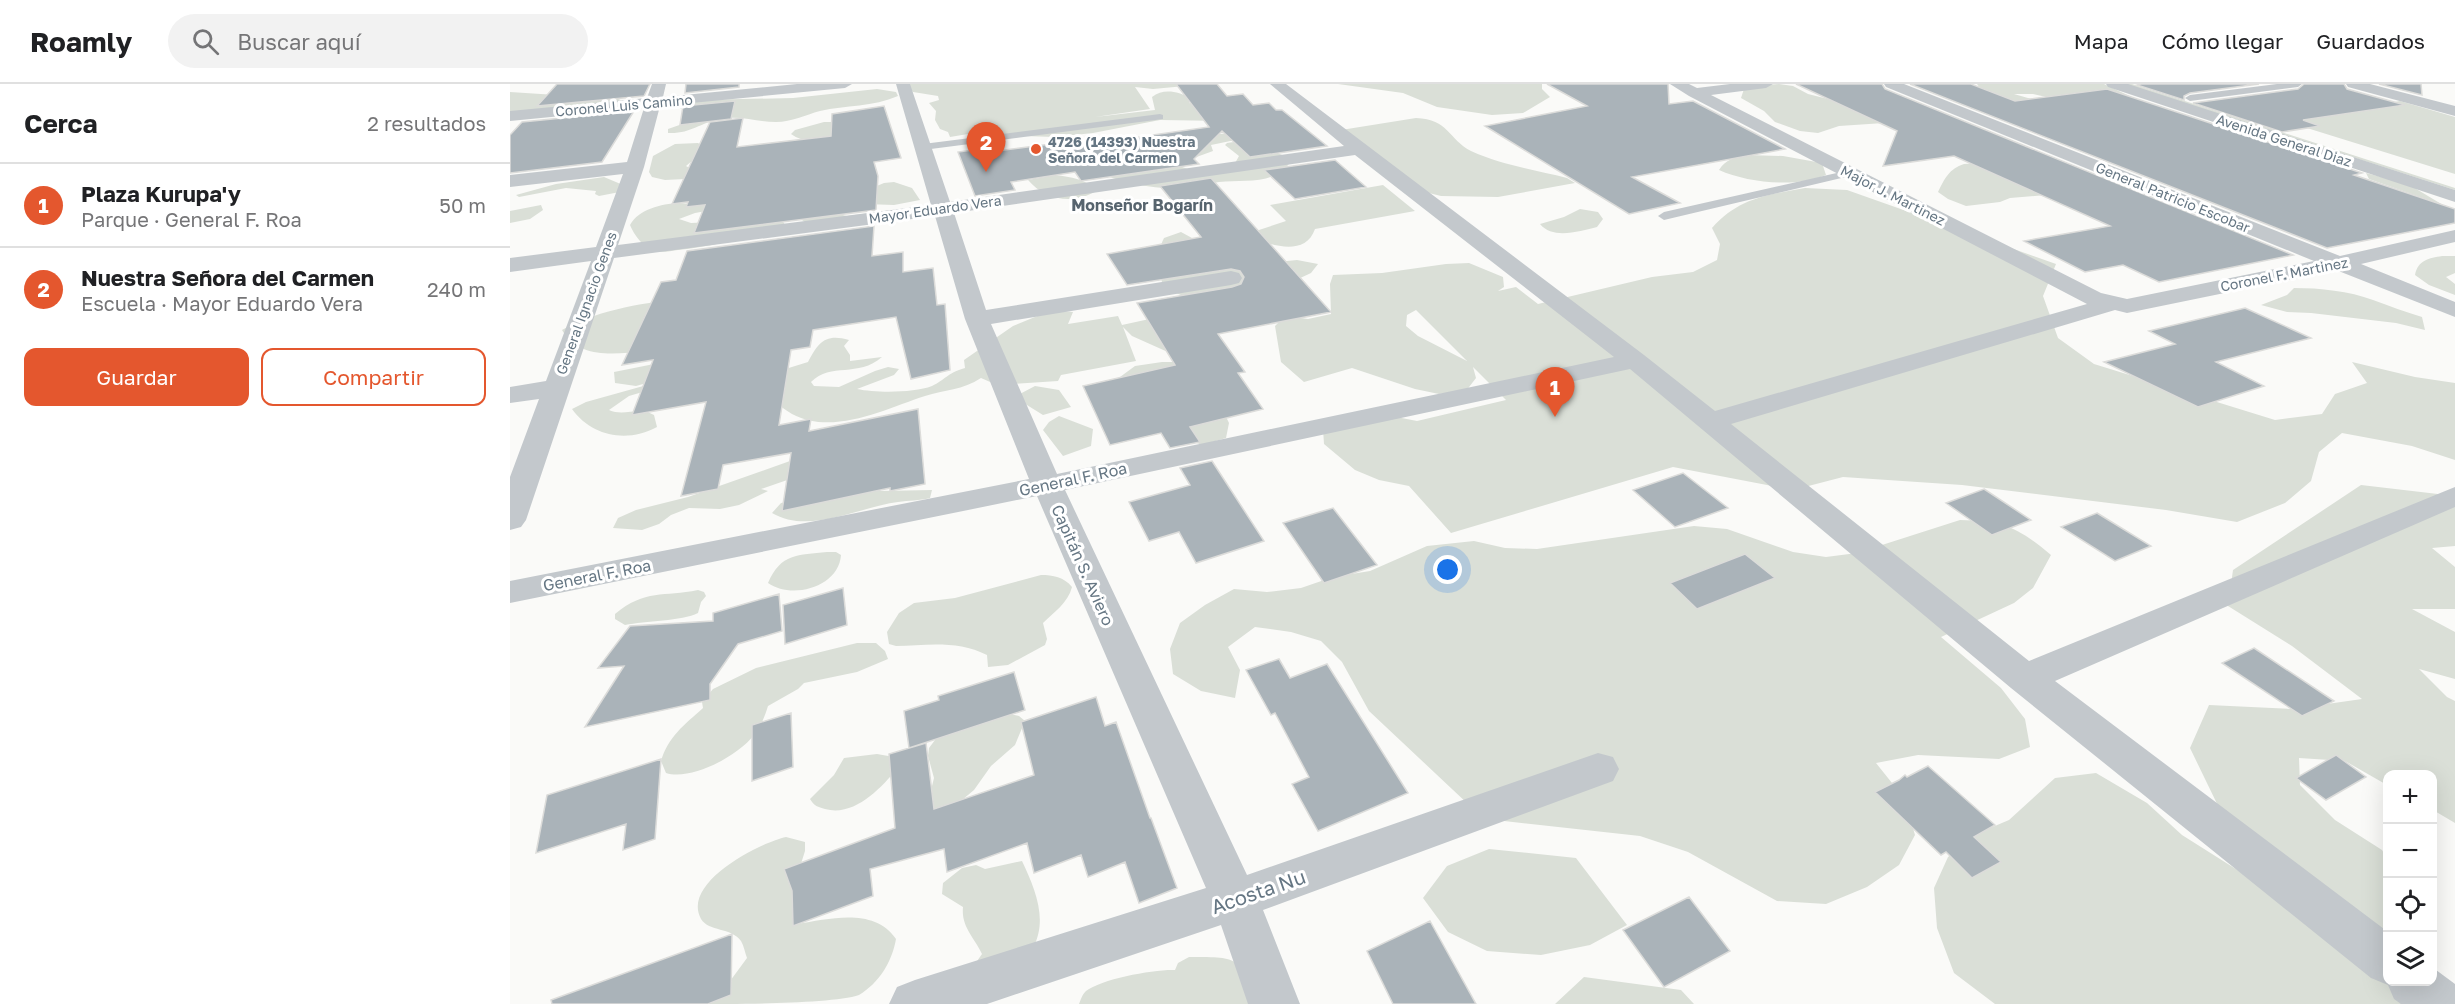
<!DOCTYPE html>
<html lang="es">
<head>
<meta charset="utf-8">
<style>
  :root { --surface:#fff; --page:#f2f2f2; --text:#202124; --muted:#757577; --line:#e0e0e0; --accent:#e4572e }
  body { margin:0; font-family:"Golos Text",sans-serif; background:var(--page); color:var(--text) }
  .controls { position:absolute; right:18px; bottom:18px; display:grid; overflow:hidden; border-radius:12px; box-shadow:0 6px 24px #0002 }
  .controls button { width:54px; height:54px; display:grid; place-items:center; padding:0; border:0; border-bottom:2px solid var(--line); background:var(--surface); color:var(--text); font:30px sans-serif }
  .you { position:absolute; left:938px; top:486px; width:21px; height:21px; margin:-15px; border:4px solid #fff; border-radius:50%; background:#1a73e8; box-shadow:0 0 0 9px #1a73e833 }
  .badge { display:grid; place-items:center; width:39px; height:39px; border-radius:50%; background:var(--accent); color:#fff; font-size:20px; font-weight:700 }
  .pin { position:absolute; translate:-50% -50px; filter:drop-shadow(0 2px 3px #0008) }
  .pin::after { content:''; position:absolute; top:32px; width:21px; height:18px; background:inherit; clip-path:polygon(0 0,100% 0,50% 100%) }
  .list { margin:0; padding:0; list-style:none }
  h2 { display:flex; justify-content:space-between; align-items:center; height:78px; margin:0; padding:0 24px; font-size:26px }
  h2 small { font-size:20px; font-weight:400; color:var(--muted) }
  .list li { display:grid; grid-template-columns:39px 1fr auto; gap:18px; align-items:center; box-sizing:border-box; height:84px; padding:0 24px; border-top:2px solid var(--line) }
  .list b { display:block; font-size:22px; white-space:nowrap }
  .list p { margin:0; font-size:20px; white-space:nowrap; color:var(--muted) }
  .list em { font-size:20px; font-style:normal; color:var(--muted) }
  .actions { display:flex; gap:12px; padding:18px 24px }
  .actions a { flex:1; padding:14px 0; border:2px solid var(--accent); border-radius:12px; text-align:center; font-size:21px; color:var(--accent) }
  .actions .main { background:var(--accent); color:#fff }
  .icon { flex:none; width:33px; height:33px; fill:none; stroke:currentColor; stroke-width:2; stroke-linecap:round; stroke-linejoin:round }
  .map { position:relative; flex:none; width:1945px; height:920px; overflow:hidden }
  header { display:flex; align-items:center; gap:36px; box-sizing:border-box; height:84px; padding:0 30px; background:var(--surface); border-bottom:2px solid var(--line) }
  header strong { font-size:28px }
  nav { display:flex; gap:33px; margin-inline-start:auto; font-size:21px }
  .search { width:420px; height:54px; background:var(--page); display:flex; align-items:center; gap:15px; box-sizing:border-box; padding:0 21px; border-radius:33px; color:var(--muted); font-size:22px }
  main { display:flex }
  aside { flex:1; background:var(--surface) }
  .map>svg:first-child { display:block }
</style>
</head>
<body>
<header>
<strong>Roamly</strong>
<div class="search"><svg class="icon" aria-label="search" viewBox="0 0 24 24"><circle cx="10" cy="10" r="6"/><path d="M15 15l6 6"/></svg>Buscar aquí</div>
<nav><a>Mapa</a><a>Cómo llegar</a><a>Guardados</a></nav>
</header>
<main>
<aside>
<h2>Cerca<small>2 resultados</small></h2>
<ul class="list">
<li><span class="badge">1</span><div><b>Plaza Kurupa'y</b><p>Parque · General F. Roa</p></div><em>50 m</em></li>
<li><span class="badge">2</span><div><b>Nuestra Señora del Carmen</b><p>Escuela · Mayor Eduardo Vera</p></div><em>240 m</em></li>
</ul>
<div class="actions"><a class="main">Guardar</a><a>Compartir</a></div>
</aside>
<div class="map">
<svg width="1945" height="920" viewBox="0 0 1945 920">
  <rect width="100%" height="100%" fill="#fafaf8"/>
  <!-- green -->
  <path fill="#dadfd7" fill-rule="evenodd" d="M395,0H697L643,5L625,3L640,25L585,33L645,26L642,13C653,4 668,7 680,14L679,19L691,21L715,37L650,36L583,49L545,53L458,50L440,53L438,48L430,45L425,36L426,27L419,19L429,16L428,12L403,8Z
    M828,0H1032V5L1040,13L1013,29L982,31L927,23L893,9Z
    M1269,0L1283,2L1298,10L1322,16L1374,39L1329,42L1308,49L1290,47L1265,38L1254,27L1231,14L1234,5L1241,2Z
    M1467,0H1594L1626,15H1545L1523,10H1504L1525,16L1513,21L1470,4Z
    M1615,0H1622L1945,104V106Z
    M367,5L386,8L388,12C363,23 336,21 310,27C295,31 282,38 266,38C247,38 230,31 210,35C189,39 181,50 158,49V45L198,31L165,23L171,19L186,16L283,14Z
    M0,8L108,15L116,18L0,34Z
    M1890,17L1945,33V90L1774,37Z
    M906,34C939,35 938,55 961,67C992,81 1025,86 1057,94L1065,99L988,113L931,112L899,104L831,46Z
    M314,38H331L350,43C329,50 301,65 281,50L285,46Z
    M719,49L730,55L701,61L703,67L670,79L669,82L681,86L724,81L729,72L715,61L717,59C739,55 758,65 779,74L781,77C765,102 734,95 709,98C700,99 691,103 682,104C647,107 614,99 582,87L701,51Z
    M188,59L191,61L183,76L176,82L183,86L175,95L155,96L142,93L139,88L143,72L165,60Z
    M1236,71L1273,72L1312,79L1316,91C1286,104 1238,99 1209,86C1216,75 1224,74 1236,71Z
    M1531,75C1554,76 1570,83 1589,95L1536,111L1500,114L1490,118L1456,122L1438,115L1428,108C1435,94 1439,85 1454,80Z
    M1856,89L1898,100L1933,121L1859,95Z
    M546,91C560,93 577,95 586,107C563,121 535,116 518,96Z
    M94,93L113,101L120,106L89,112L85,110L86,107L56,104L9,113L6,111L46,100Z
    M384,98L402,104L410,116L384,121L355,120L324,129L337,132L390,125L296,139L292,136V133L374,99Z
    M873,101L905,127L805,145C796,171 766,163 746,155L749,146L776,137L760,121Z
    M1295,104L1337,106L1546,180L1533,212L1548,254L1584,280L1765,336L1812,330L1825,310L1857,299L1842,278L1905,293L1945,299V376L1902,362L1832,349L1809,368L1801,397L1775,419L1727,438L1656,426L1452,401L1333,393L1283,406L1163,383L941,449L899,402L869,396L845,386L814,360L813,345L856,327L907,337L996,316L963,283L966,294L956,307L929,310L905,305L842,284L794,298L771,278L765,242L775,232L798,235L821,230L820,200L823,191L872,189L936,180L959,179L993,193L994,203L988,207L1006,203L1028,220L1142,193L1183,188L1207,176L1210,160L1202,144C1229,114 1257,111 1295,104ZM906,226L957,277L908,252L896,242L897,231Z
    M169,119L219,123L185,129L169,135L181,139L271,135L276,142C240,153 205,162 168,166C161,167 151,169 144,167C133,163 124,151 120,141C129,125 151,120 169,119Z
    M31,121L33,126L20,135L0,139V127Z
    M1070,125L1088,128L1093,135L1087,143C1070,147 1043,156 1030,140L1054,133Z
    M671,148L682,154L717,183L787,176L808,180L801,189L786,196L696,211H671L655,205C648,193 647,166 654,154Z
    M1932,172H1945V189L1936,193L1945,200V211L1919,201L1905,191C1908,176 1919,174 1932,172Z
    M1784,204C1810,204 1839,207 1863,216C1880,222 1895,228 1912,233L1915,246L1886,239L1801,229L1777,228L1751,221L1777,211Z
    M181,213L135,267C106,270 70,276 52,246C92,224 136,219 181,213Z
    M542,226L563,228L558,240L608,232L612,241L644,234L660,269L622,252L613,243L626,277L551,291L548,297L487,301L471,294C453,306 434,306 415,312C375,325 323,352 282,330C275,326 269,321 263,316L269,287L298,278C308,259 315,249 339,256L334,262L340,271V277L372,273C348,294 321,278 301,298L304,302L329,303L365,287L378,283L389,285L384,291L347,305C366,309 404,309 422,302C435,296 437,289 455,284L454,276L503,242Z
    M194,270L186,285L126,302L105,299L104,288Z
    M652,278H665L702,304L719,339L716,354L692,361L671,353L633,323L610,293L625,282Z
    M162,294L163,299L119,312L99,326C114,333 129,322 144,331L147,343C118,359 82,353 62,325L76,318Z
    M525,302L549,306L561,323L533,331L504,313Z
    M549,332L583,345L581,362L553,372L533,346L539,338Z
    M280,377L283,394L251,405L258,407L229,421L210,425L179,424L161,431L149,440L132,446L103,444L108,434L126,426L178,413Z
    M1851,401L1945,412V462L1922,464L1945,483V525H1902L1945,548V595L1909,585L1937,613L1945,617V739L1923,726L1922,690H1878L1877,701L1835,677L1789,674L1790,701L1825,736L1872,766L1877,774V851L1711,728L1680,664L1699,621L1782,625L1852,615L1782,562L1718,522L1723,486Z
    M359,404L370,407L422,406L420,414C409,417 399,416 388,418C349,423 299,451 262,429L271,419Z
    M1450,436C1493,437 1508,443 1541,471L1523,504L1504,519L1431,553L1491,604L1515,635L1520,663L1489,675L1408,671L1366,679L1394,714L1405,751L1389,781L1357,803L1316,820L1267,817L1178,768L1130,752L994,737L959,721L859,627L832,578L811,557L781,548L745,543L718,563L730,586L725,614L691,607L663,590L660,565L670,539L695,521L724,505L757,508L791,504L823,493L860,487L917,462L964,457L995,464L1027,465L1184,442L1217,445L1283,468L1316,473L1347,469Z
    M317,468H326L331,471C329,503 282,516 258,499C271,469 288,471 317,468Z
    M531,491C543,491 554,493 562,503C558,519 544,528 533,539L537,555L535,561L498,581L478,583L477,571C448,556 417,561 386,562L379,560L377,548L389,529L404,519L445,514Z
    M188,506L194,508L196,512L191,518L188,529C172,537 135,537 115,541L105,535V530C135,505 154,513 188,506Z
    M347,559H366L375,567L378,575L347,588L294,599L288,605L258,622C255,632 251,642 244,651C228,672 181,697 156,689L151,677C158,653 174,641 193,624L192,618L203,605L246,584Z
    M500,630L509,632L515,637L505,661L481,682L464,706L446,721L434,727L391,720L422,702L424,694L418,672L419,664L431,648Z
    M367,670L384,673L387,685C370,705 344,733 315,725C308,723 304,722 300,715L324,691L334,674Z
    M1586,689L1637,719L1672,751L1729,787L1878,898H1888L1923,920H1485L1444,889L1427,844L1424,804L1438,773L1466,750L1499,736L1545,694Z
    M276,753L295,758V767L289,786L287,840C320,835 364,823 386,855C382,878 369,899 349,911C323,920 225,920 191,920L212,908L237,874C235,869 234,862 231,857C221,843 199,848 191,835C171,799 249,759 276,753Z
    M979,765L1066,774L1117,841L1080,861L1031,871L977,867L938,848L913,814L937,782Z
    M512,777C525,805 539,836 522,866L465,880L472,870C464,853 451,843 453,823L432,810L433,799L452,784L466,781L475,785Z
    M679,873C734,873 725,873 750,920H569C571,915 572,911 576,907C591,895 645,885 665,886L668,879Z
    M1074,893L1171,906L1184,920H1045Z"/>
  <!-- building -->
  <path fill="#aab3b9" stroke="#dcdcda" stroke-width="1.5" d="M47,0H140L134,12L27,22Z
    M176,0H229V3L175,9Z
    M666,0H707L717,12L733,10L743,21L759,19L766,26H772L817,62L740,73L712,47L684,75L689,80L571,97L565,88L501,98L505,106L465,112L448,68L485,63L487,67L564,57L566,60L593,56L594,58L699,43Z
    M1037,0H1158L1159,20L1183,17L1275,65L1122,93L1170,119L1119,130L975,42L1077,22Z
    M1286,0H1372L1375,5L1783,171L1649,198L1613,181L1575,188L1514,157L1600,142L1444,72L1373,82L1387,47Z
    M1400,0H1461L1505,17L1597,5L1852,89L1844,91L1945,125V139L1817,164Z
    M1631,0H1749L1680,9L1674,12V16L1627,1Z
    M1794,0H1834L1837,5L1895,21L1793,36L1810,42L1772,48L1683,19L1788,5Z
    M1869,0H1911L1912,11Z
    M225,17L221,35L170,41L173,22Z
    M374,22L391,74L364,78L368,92L366,126L184,149L195,121L176,123L178,118L162,120L200,38L233,34L227,63L321,52L322,30Z
    M124,27L92,78L0,89V51L12,38Z
    M825,76L856,103L785,115L754,86Z
    M701,94L821,228L708,250L735,288L728,289L753,325L680,343L690,358L660,364L651,349L600,361L573,302L665,281L627,219L722,203L731,200L734,193L730,187L721,185L617,201L597,170L691,153L650,102Z
    M364,142L362,172L393,168V188L423,184L427,221L435,220L440,286L401,295L386,233L303,246L300,263L281,266L269,341L301,335L299,347L408,325L415,400L380,407V404L272,427L281,369L213,381L208,405L171,412L196,318L122,331L143,276L112,281L151,198L166,196L177,167Z
    M1735,224L1801,254L1706,278L1754,302L1688,323L1594,278L1665,260L1639,247Z
    M702,377L754,457L686,479L669,448L639,457L619,418L680,401L670,384Z
    M1173,389L1218,424L1165,443L1123,406Z
    M1474,405L1521,436L1482,451L1436,419Z
    M823,424L867,481L814,499L773,439Z
    M1587,429L1641,462L1605,477L1551,443Z
    M1235,470L1265,494L1187,525L1160,499Z
    M333,504L337,541L275,560L273,521Z
    M269,510L272,547L228,560L200,600V616L75,643L114,582L88,584L120,542L203,537V529Z
    M1744,564L1824,617L1792,632L1712,579Z
    M769,575L780,594L817,580L898,709L808,747L782,700L799,693L765,629L761,631L736,586Z
    M504,588L515,626L399,664L394,627L429,616L428,612Z
    M586,613L595,642L606,638L640,734H641L667,804L629,819L615,778L578,793L571,771L524,789L517,759L437,788L434,765L360,785L363,812L283,842L282,807L274,785L385,744L379,670L416,659L424,725L524,691L511,638Z
    M281,629L283,683L242,697V641Z
    M1826,671L1856,693L1816,716L1786,694Z
    M151,675L145,755L113,766L116,740L26,769L37,711Z
    M1418,682L1485,741L1464,753L1491,778L1462,794L1436,768L1431,771L1365,708L1389,696L1395,691L1397,693Z
    M1179,813L1220,867L1154,903L1113,846Z
    M920,837L966,920H883L857,867Z
    M222,850L221,911L198,920H42L41,916Z"/>
  <g fill="none" stroke-linecap="round" stroke-linejoin="round">
    <!-- service -->
    <path fill="#c3c8cc" fill-rule="evenodd" d="M1767,0H1792L1788,3L1680,17L1675,14L1680,11Z
      M650,30L653,31V35L413,66L408,63L413,60Z
      M1340,86L1344,87V91L1154,136L1148,132L1154,128Z"/>
    <!-- minor -->
    <path fill="#c3c8cc" fill-rule="evenodd" d="M142,0H156L153,13L287,0H342L335,4L150,22L134,83L108,161L421,121L386,0H400L440,118L834,62L760,0H776L1134,271L1205,327L1577,220L1179,12L1160,0H1179L1187,4L1220,0H1263L1256,4L1201,11L1591,209L1617,215L1804,177L1376,3L1374,0H1394L1830,172L1945,146V158L1851,180L1945,218V233L1826,186L1617,229L1605,226L1221,340L1519,577L1945,403V423L1545,597L1878,848V898H1922V883L1945,900V920H1891L1884,915L1878,901L1861,894L1501,604L1120,285L555,406L737,791L1088,669L1103,673L1109,685L1103,697L753,826L790,920H738L711,841L477,920H379L387,903L405,896L696,804L527,412L0,519V497L519,395L455,235L425,132L104,174L16,436L11,443L0,446V393L29,315L0,319V303L36,297L81,177L0,188V174L86,163L113,90L0,103V91L117,78L134,24L0,37V27L137,14ZM845,71L1104,273L547,390L481,240L721,201L729,199L732,194L729,189L721,187L476,226L444,129Z
      M1596,0H1618L1945,106V118L1598,3Z
      M1836,0H1860L1945,22V32L1838,3Z"/>
  </g>
  <!-- markers -->
  <circle fill="#e4572e" stroke="#fff" stroke-width="2" cx="526" cy="65" r="6"/>
  <g text-anchor="middle" dominant-baseline="central" stroke-width="6" stroke-linejoin="round" paint-order="stroke">
    <!-- far-street labels -->
    <g font-size="14" fill="#657683" stroke="#fff">
      <text transform="translate(114 21) rotate(-5)">Coronel Luis Camino</text>
      <text transform="translate(1774 56) rotate(18)">Avenida General Diaz</text>
      <text transform="translate(1383 111) rotate(27)">Major J. Martinez</text>
      <text transform="translate(1663 113) rotate(22)">General Patricio Escobar</text>
      <text transform="translate(425 125) rotate(-8)">Mayor Eduardo Vera</text>
      <text transform="translate(1774 190) rotate(-11)">Coronel F. Martinez</text>
      <text transform="translate(76 219) rotate(-70)">General Ignacio Genes</text>
    </g>
    <!-- far-poi labels -->
    <g font-size="14" font-weight="bold" fill="#657683" stroke="#fff" text-anchor="start">
      <text x="538" y="57">4726 (14393) Nuestra<tspan x="538" dy="16">Señora del Carmen</tspan></text>
    </g>
    <!-- far-quarter labels -->
    <g font-size="16" font-weight="bold" fill="#57646e" stroke="#fff">
      <text x="632" y="121">Monseñor Bogarín</text>
    </g>
    <!-- street labels -->
    <g font-size="16" fill="#657683" stroke="#fff">
      <text transform="translate(563 395) rotate(-12)">General F. Roa</text>
      <text transform="translate(573 481) rotate(66)">Capitán S. Aviero</text>
      <text transform="translate(87 491) rotate(-11)">General F. Roa</text>
    </g>
    <!-- near-street labels -->
    <g font-size="20" fill="#657683" stroke="#fff">
      <text transform="translate(748 807) rotate(-19)">Acosta Nu</text>
    </g>
  </g>
</svg>
<div class="controls">
<button>+</button>
<button>−</button>
<button><svg class="icon" aria-label="locate" viewBox="0 0 24 24"><circle cx="12" cy="12" r="6"/><path d="M12 2v4M12 18v4M2 12h4M18 12h4"/></svg></button>
<button><svg class="icon" aria-label="layers" viewBox="0 0 24 24"><path d="M12 4l9 5-9 5-9-5zM3 14l9 5 9-5"/></svg></button>
</div>
<div class="you"></div>
<div class="pin badge" style="left:1045px;top:333px">1</div>
<div class="pin badge" style="left:476px;top:88px">2</div>
</div>
</main>
</body>
</html>
